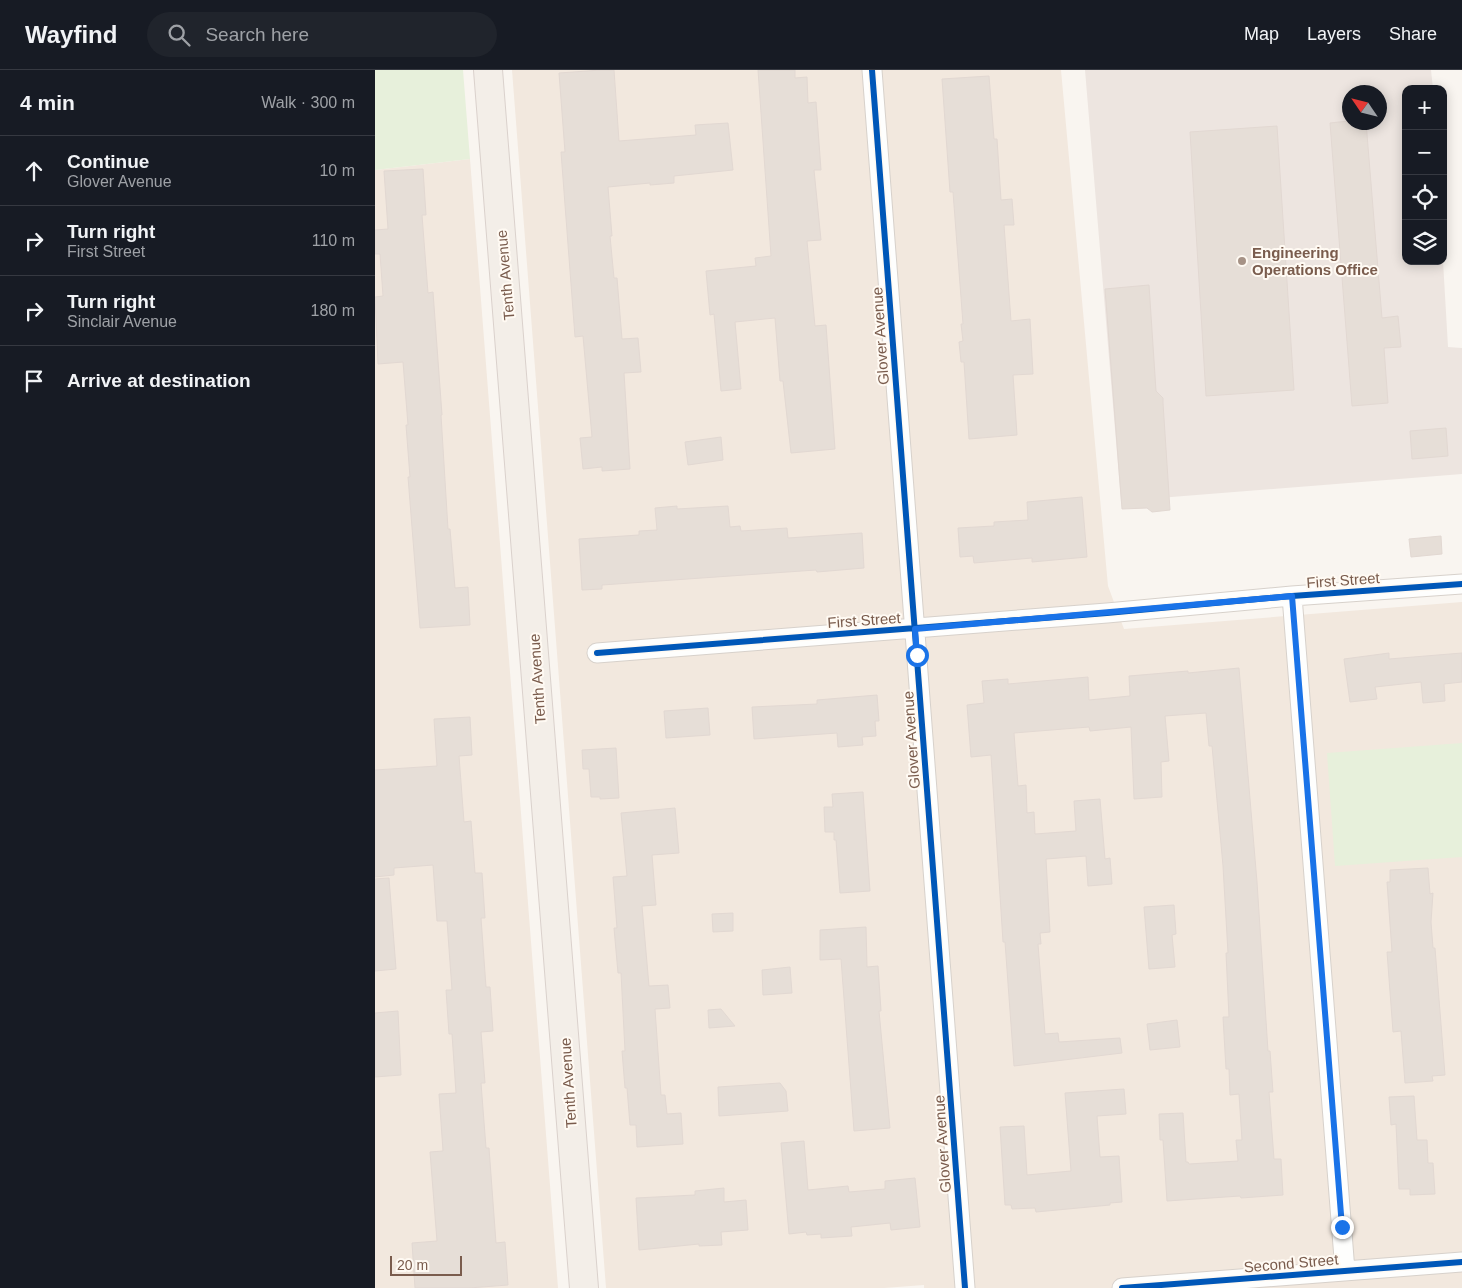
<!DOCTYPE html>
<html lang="en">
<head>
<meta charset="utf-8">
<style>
  :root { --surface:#171b24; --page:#20242c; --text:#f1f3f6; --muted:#9ea1a6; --line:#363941 }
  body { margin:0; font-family:Helvetica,sans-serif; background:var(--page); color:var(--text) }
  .controls { position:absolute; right:15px; top:15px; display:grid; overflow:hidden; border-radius:10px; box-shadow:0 2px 12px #0003 }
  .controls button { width:45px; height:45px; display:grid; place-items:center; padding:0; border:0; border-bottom:1px solid var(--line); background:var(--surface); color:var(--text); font:25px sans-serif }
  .compass { position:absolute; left:967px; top:15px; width:45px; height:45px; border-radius:50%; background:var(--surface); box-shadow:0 2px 12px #0003; rotate:305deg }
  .scale { position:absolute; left:15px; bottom:12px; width:72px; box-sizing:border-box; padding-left:5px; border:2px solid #7a5c4d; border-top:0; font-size:14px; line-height:18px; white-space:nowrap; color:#7a5c4d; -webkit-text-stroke:4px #fffaf3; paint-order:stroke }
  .stop { position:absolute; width:15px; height:15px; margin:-11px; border:4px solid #1a73e8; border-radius:50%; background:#fff }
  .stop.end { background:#1a73e8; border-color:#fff; box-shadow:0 1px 5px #0008 }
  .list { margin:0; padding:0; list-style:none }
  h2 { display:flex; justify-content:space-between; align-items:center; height:65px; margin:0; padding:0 20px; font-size:21px }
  h2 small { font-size:16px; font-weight:400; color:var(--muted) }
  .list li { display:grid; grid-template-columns:32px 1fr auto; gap:15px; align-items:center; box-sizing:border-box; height:70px; padding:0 20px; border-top:1px solid var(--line) }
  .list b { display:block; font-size:19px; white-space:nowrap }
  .list p { margin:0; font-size:16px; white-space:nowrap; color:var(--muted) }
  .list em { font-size:16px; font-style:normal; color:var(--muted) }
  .icon { flex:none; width:28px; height:28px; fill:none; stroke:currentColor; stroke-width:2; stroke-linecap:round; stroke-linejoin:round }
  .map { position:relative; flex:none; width:1087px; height:1218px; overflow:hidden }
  header { display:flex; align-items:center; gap:30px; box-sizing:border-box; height:70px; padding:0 25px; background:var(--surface); border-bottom:1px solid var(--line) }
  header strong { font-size:24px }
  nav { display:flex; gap:28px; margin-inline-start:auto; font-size:18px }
  .search { width:350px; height:45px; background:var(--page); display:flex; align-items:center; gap:12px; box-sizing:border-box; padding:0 18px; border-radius:28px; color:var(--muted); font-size:19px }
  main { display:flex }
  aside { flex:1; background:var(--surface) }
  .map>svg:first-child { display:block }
</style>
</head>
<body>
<header>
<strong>Wayfind</strong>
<div class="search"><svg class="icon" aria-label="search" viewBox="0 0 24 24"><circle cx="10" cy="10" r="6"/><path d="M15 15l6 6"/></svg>Search here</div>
<nav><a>Map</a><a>Layers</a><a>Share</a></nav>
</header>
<main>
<aside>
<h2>4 min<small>Walk · 300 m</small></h2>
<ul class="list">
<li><svg class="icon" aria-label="ahead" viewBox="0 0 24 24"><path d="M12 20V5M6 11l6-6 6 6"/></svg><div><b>Continue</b><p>Glover Avenue</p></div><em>10 m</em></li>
<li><svg class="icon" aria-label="right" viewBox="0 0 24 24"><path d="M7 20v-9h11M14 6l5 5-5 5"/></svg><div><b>Turn right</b><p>First Street</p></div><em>110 m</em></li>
<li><svg class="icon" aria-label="right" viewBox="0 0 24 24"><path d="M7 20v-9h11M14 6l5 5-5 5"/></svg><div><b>Turn right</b><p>Sinclair Avenue</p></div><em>180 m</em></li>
<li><svg class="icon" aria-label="arrive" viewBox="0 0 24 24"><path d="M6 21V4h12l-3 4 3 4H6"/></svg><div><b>Arrive at destination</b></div></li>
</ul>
</aside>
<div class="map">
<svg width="1087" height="1218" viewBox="0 0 1087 1218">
  <rect width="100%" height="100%" fill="#f9f5f0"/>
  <!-- residential -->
  <path fill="#f2e8de" d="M137,0H686L733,516L749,559L1087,532V1218H549V1215L509,1218H231Z
    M95,89L183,1218H0V100Z"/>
  <!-- industrial -->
  <path fill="#ede5e0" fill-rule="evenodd" d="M710,0H1056L1058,19H1031V191H1068L1073,277L1087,278V404L746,431ZM974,22H1004V52H974Z"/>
  <!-- green -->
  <path fill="#e7f0db" d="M0,0H88L95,89L0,100Z
    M1087,673V787L960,796L952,683Z"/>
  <!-- building -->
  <path fill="#e6ded7" stroke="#e2d8d2" d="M226,0H239L244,71L321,65L320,55L353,53L358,100L299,106V113L275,115V113L233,117L237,166H235L239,208H242L247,269L263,268L266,302L249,303L255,399L227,401V397L208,399L205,368L217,367L208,266L200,267L186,82H190L184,3Z
    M383,0H420V8L432,7L433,33L441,32L446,100H439L446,170L432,171L440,256L451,255L460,379L416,383L408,311H405L400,248L360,252L366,319L346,321L339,244L335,245L331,201L381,196L380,188L396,186Z
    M614,6L619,69H622L626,130L637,129L639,155H629L636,251L655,249L658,304L638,305L642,365L594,369L589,292H586L584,272L588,271L586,254H588L578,122H575L567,9Z
    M974,51L991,52L1007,248L1023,246L1026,277L1009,278L1013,333L977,336L955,53Z
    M902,56L919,320L831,326L815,62Z
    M48,99L51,145H47L53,223L58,222L67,345H66L73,459H75L80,518L93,517L95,555L45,558L33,407H35L31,355H33L28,292L3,294L0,227L8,226L5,184H0V160L13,159L9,101Z
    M774,215L781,321L788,328V333L795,440L777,442L772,438L747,439L730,219Z
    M1071,358L1073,386L1037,389L1035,361Z
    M346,367L348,390L313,395L310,372Z
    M707,427L712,487L657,492V488L599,493L598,486L585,487L583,458L619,456V452L653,450L652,432Z
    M302,436V439L353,436L355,457L365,456L366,461L412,458L413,468L487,463L489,498L442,502L441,500L227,515V519L207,520L204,469L264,465V461L282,460L280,438Z
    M1066,466L1067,484L1036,487L1034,469Z
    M1014,583V589L1087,583V612L1069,614L1070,631L1048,633L1046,612L1000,617L1002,629L975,632L969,589Z
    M864,598L882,812L893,981H895L898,1022H894L899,1089H906L908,1125L866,1128L865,1126L792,1131L788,1070H785L784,1044L808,1043L811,1092H813L814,1094L863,1091L861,1070H867L864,1024L855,1025L854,999H851L848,947H854L851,883H853L848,796L837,676H834L831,643L790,646L794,691L786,692L787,727L759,729L756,657L715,661L714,657L639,663L643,716L651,715L652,743L659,742L660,764L701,761L699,731L725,729L730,789L735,788L737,814L713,816L711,786L671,789L675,862L665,863L666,874H663L670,964L683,963L684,972L745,968L747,983L639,996L630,872H628L616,685L596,687L592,635L609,633L607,611L633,609V614L713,607L714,630L755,626L754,606L813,601V603Z
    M502,625L504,651H500L501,666L487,667L488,675L463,677L462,663L379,669L377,637L442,634V630Z
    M333,638L335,665L291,668L289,641Z
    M95,647L97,685L84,686L89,752L96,751L100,803H107L110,848H106L111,917H115L118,961L106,962L110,1013H106L111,1078H114L121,1173L130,1172L133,1215L94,1218H40L37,1173L62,1171L55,1082L68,1081L64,1024L81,1023L77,964H74L71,920H77L72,851H62L58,795L19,798V805L0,807V700L62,696L59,649Z
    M241,678L244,728L225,729V727H216L214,699H208L207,680Z
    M488,722L495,821L465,823L461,770H459V762H450L449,737H458L457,724Z
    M300,738L304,783L277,785L281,835L267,836L274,916L293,915L295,938L280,939L286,1025H290L292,1044L306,1043L308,1074L262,1077L261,1055H255L252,1018H250L247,981H250L246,903H243L239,858H242L238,807L252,806L246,743Z
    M1053,798L1055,824L1058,823L1056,852L1058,878H1060L1070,1005L1057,1006L1058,1011L1030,1013L1026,961L1018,962L1012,882H1017L1012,812H1015V800Z
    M14,808L21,899L0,901V809Z
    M799,835L801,864L797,865L800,897L774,899L769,837Z
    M358,843V861L338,862L337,844Z
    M491,857L492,897L503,896L506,941H504L515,1058L479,1061L466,889L445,890V860Z
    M415,897L417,923L388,925L387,900Z
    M346,939L360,956L334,958L333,940Z
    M23,941L26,1005L0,1007V943Z
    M802,950L805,977L775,980L772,954Z
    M405,1013L411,1021L413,1041L344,1046L343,1017Z
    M749,1019L751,1044L722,1046L725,1087L744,1086L747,1132L735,1133V1135L661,1142L660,1138L637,1139L636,1135H630L625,1057L649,1056L652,1105L696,1101L690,1023Z
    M1039,1026L1042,1070H1052L1053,1093H1058L1060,1124L1035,1125V1119H1024L1021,1054L1016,1055L1014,1027Z
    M429,1071L433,1120L473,1116L474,1122L510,1119V1111L540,1108L545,1157L516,1160L515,1153L476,1157L477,1166L446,1168V1164L432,1165L431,1162L414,1164L406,1073Z
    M349,1118V1132L371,1130L373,1160L346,1162L347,1175L324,1176V1174L264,1180L261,1128L320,1125V1121Z"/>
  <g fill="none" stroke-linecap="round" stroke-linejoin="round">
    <!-- street casing -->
    <g stroke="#d7d1cb" stroke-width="21">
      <path id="street" d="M497,0L590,1218
        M917,526L970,1201
        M222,583L732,543L917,526L1087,514
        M747,1218L1087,1192"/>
    </g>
    <!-- primary casing -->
    <g stroke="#dad1cc" stroke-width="30">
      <path id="primary" d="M113,0L209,1218"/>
    </g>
    <!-- street -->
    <use href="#street" stroke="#fefefd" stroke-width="19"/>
    <!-- primary -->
    <use href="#primary" stroke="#f3eee8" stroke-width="28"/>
    <!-- cycleway casing -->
    <g stroke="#fffaf3" stroke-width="9">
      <path id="cycleway" d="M497,0L590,1218
        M222,583L732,543L917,526L1087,514
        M747,1218L1087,1192"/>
    </g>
    <!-- cycleway -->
    <use href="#cycleway" stroke="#0057b8" stroke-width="6"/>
  </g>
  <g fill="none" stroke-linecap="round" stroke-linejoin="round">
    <!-- route -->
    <path stroke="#1a73e8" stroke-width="6" d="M542,585L540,559L917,526L967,1157"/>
  </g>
  <!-- markers -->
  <circle fill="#a69286" stroke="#fffaf3" stroke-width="2" cx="867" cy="191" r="5"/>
  <g text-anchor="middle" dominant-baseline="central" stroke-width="4" stroke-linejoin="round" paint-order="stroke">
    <!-- poi labels -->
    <g font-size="15" font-weight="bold" fill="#7a5c4d" stroke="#fffaf3" text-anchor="start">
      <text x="877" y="182">Engineering<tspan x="877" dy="17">Operations Office</tspan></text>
    </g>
    <!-- street labels -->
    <g font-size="15" fill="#7a5c4d" stroke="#fffaf3">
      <text transform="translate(130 205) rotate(-95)">Tenth Avenue</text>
      <text transform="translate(505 266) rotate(-94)">Glover Avenue</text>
      <text transform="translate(968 510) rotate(-4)">First Street</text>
      <text transform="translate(489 550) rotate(-4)">First Street</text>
      <text transform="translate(162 609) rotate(-94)">Tenth Avenue</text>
      <text transform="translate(536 670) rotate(-94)">Glover Avenue</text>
      <text transform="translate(193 1013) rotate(-94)">Tenth Avenue</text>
      <text transform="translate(567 1074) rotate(-94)">Glover Avenue</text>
      <text transform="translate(916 1193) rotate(-5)">Second Street</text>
    </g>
  </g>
</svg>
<div class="controls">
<button>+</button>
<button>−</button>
<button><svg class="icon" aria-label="locate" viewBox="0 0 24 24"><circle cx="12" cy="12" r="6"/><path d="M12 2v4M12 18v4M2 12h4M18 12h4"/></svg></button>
<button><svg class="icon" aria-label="layers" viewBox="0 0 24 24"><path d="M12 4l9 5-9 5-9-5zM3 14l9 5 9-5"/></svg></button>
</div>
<svg class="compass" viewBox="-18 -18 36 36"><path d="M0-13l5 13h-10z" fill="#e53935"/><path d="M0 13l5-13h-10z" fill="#9ea1a6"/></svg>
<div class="scale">20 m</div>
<div class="stop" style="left:542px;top:585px"></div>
<div class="stop end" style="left:967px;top:1157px"></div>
</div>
</main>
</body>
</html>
